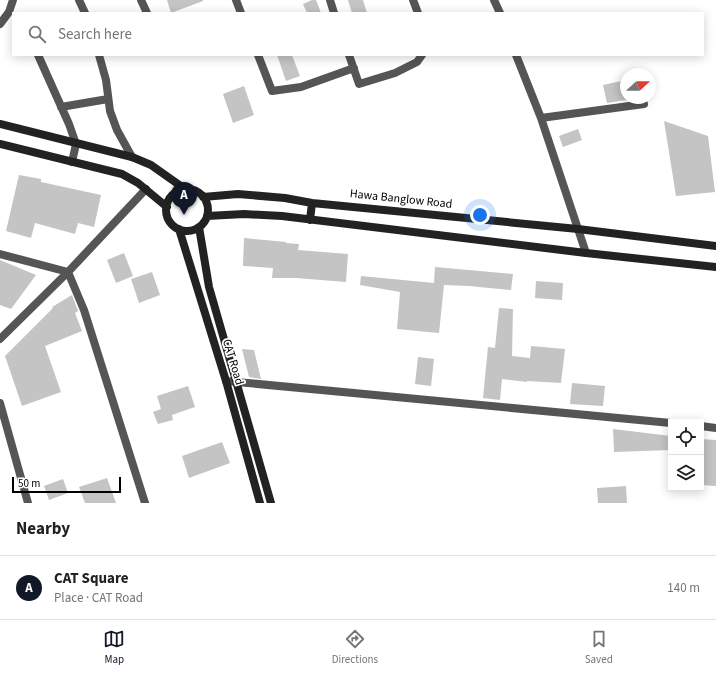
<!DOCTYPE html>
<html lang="en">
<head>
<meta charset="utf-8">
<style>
  :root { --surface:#fff; --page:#f2f2f2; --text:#202124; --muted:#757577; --line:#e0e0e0; --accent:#111827 }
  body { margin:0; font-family:"Source Sans 3",sans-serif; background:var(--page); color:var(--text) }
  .controls { position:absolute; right:12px; bottom:12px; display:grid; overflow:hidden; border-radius:0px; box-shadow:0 2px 10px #0003 }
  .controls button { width:36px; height:36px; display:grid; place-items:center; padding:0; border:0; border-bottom:1px solid var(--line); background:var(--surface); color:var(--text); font:20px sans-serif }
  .compass { position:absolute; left:620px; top:68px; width:36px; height:36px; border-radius:50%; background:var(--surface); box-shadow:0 2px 10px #0003; rotate:69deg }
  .scale { position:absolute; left:12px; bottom:10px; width:109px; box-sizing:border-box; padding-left:4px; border:2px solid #000; border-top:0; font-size:11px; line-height:14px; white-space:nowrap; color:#000; -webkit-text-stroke:3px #fff; paint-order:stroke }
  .you { position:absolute; left:480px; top:215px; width:14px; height:14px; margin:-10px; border:3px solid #fff; border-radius:50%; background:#1a73e8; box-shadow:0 0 0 6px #1a73e833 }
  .badge { display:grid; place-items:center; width:26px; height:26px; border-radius:50%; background:var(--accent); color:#fff; font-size:13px; font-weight:700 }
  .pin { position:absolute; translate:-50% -33px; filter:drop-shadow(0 1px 2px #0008) }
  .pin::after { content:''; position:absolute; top:21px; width:14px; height:12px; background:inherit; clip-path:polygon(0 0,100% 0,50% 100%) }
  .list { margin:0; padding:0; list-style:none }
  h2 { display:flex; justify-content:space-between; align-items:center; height:52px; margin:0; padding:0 16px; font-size:17px }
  h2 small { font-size:13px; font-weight:400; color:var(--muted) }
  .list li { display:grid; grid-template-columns:26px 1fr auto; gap:12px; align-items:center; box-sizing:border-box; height:64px; padding:0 16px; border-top:1px solid var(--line) }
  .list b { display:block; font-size:15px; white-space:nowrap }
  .list p { margin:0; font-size:13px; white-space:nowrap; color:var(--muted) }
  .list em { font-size:13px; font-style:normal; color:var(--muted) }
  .icon { flex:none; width:22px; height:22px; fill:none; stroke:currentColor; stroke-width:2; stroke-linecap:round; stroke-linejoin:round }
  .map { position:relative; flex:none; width:716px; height:503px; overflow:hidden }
  .search { position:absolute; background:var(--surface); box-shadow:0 2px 10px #0003; left:12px; right:12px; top:12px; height:44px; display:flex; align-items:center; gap:10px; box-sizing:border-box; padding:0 14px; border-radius:0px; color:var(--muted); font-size:15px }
  .sheet { height:116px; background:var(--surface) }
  nav { display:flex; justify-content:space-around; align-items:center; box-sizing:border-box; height:56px; border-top:1px solid var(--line); background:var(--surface); font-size:11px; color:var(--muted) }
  nav a { display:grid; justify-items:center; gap:2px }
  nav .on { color:var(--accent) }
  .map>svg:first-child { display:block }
</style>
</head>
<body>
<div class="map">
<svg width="716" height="503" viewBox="0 0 716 503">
  <rect width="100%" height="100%" fill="#fff"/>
  <!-- building -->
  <path fill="#c4c4c4" d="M167,0H203V1L171,13Z
    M312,0H316L321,13H307L303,4Z
    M348,0H363L367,13H352Z
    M277,55H292L300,76L286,81Z
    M626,80V100L607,103L603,85Z
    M244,86L254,115L233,123L223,94Z
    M664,121L708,136L715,192L676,196Z
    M578,129L582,140L563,147L559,136Z
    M19,175L41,179V182L101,195L94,227L78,223L75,234L35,223L31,238L6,231Z
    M244,238L286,242V243L299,244L298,250L348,254L346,282L296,278H272L273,268L243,266Z
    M124,253L133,276L116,283L107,260Z
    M0,260L36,275L11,309L0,305Z
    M435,267L513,274L511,290L469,286L444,285L439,333L397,329L400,292L360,285L361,276L434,283Z
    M152,272L160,295L139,303L131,279Z
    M536,281L563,283L562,300L535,298Z
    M72,295L78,311L75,313L82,331L45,346L61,392L22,406L5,356L53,308L52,307Z
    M499,308L513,309L512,356L530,358L531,346L565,349L561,383L527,381V382L502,379L500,400L483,398L488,347L495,348Z
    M242,349L254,350L261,379L249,377Z
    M418,357L434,359L431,386L415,384Z
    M572,383L605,386L603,406L570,404Z
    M188,386L195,407L172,415L173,420L158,424L153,412L161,409L157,396Z
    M613,429L671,436V450L614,452Z
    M701,439L716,440V486L701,485Z
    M222,442L230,463L189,478L182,456Z
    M107,478L116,503H85L79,487Z
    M63,479L68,493L49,500L44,486Z
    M626,486L627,503H598L597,488Z"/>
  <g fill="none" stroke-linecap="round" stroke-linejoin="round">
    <!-- street -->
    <path stroke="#555" stroke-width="8" d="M79,0L85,13
      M141,0L147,13
      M236,0L241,13
      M330,0L334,13
      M413,0L418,13
      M494,0L500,13
      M0,24L9,12L13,0
      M38,55L69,124L76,144L72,162
      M99,55L106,80L110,111L117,130L132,157
      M258,55L272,91L301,87L354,68
      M349,55L359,84L395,73L417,62L422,55
      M516,55L541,118L586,253
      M61,107L108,99
      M541,118L644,104
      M0,254L68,272L84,310L145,503
      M0,339L68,272L146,189
      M226,381L671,423
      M0,403L28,503
      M701,426L716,428"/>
    <!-- secondary -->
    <path stroke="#222" stroke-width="8" d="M0,124L132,157L151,165L185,189
      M0,144L122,174L138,183L167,207
      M166 210a21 21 0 1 1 42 0a21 21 0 1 1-42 0Z
      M203,197L238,194L285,198L312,203L578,229L716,246
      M207,216L244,214L282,216L586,253L716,267
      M310,220L312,203
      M199,227L209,287L271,503
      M179,229L226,381L260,503"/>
  </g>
  <g text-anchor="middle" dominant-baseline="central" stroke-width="3.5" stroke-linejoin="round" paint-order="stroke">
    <!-- street labels -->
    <g font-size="12" fill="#000" stroke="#fff">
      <text transform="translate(401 199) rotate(6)">Hawa Banglow Road</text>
      <text transform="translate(233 362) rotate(73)">CAT Road</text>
    </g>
  </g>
</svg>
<div class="controls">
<button><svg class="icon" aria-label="locate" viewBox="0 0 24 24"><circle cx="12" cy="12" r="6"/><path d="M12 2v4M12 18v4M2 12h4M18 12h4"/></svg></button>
<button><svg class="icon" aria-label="layers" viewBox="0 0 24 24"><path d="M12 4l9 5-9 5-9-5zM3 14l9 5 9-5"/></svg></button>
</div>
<svg class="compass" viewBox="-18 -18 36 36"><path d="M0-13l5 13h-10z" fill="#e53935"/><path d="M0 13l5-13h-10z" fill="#757577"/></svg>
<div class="scale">50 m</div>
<div class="you"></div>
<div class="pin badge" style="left:184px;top:215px">A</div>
<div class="search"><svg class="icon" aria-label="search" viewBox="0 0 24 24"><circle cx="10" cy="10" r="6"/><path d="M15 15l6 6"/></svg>Search here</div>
</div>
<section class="sheet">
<h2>Nearby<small></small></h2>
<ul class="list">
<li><span class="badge">A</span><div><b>CAT Square</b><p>Place · CAT Road</p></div><em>140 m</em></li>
</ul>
</section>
<nav>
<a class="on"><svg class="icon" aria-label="map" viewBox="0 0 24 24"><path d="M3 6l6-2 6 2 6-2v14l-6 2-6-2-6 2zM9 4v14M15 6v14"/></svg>Map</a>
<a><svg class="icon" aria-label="directions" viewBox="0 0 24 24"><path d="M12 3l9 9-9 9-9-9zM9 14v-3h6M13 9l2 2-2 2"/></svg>Directions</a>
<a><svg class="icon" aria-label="saved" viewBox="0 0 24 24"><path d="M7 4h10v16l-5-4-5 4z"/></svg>Saved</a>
</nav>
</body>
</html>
